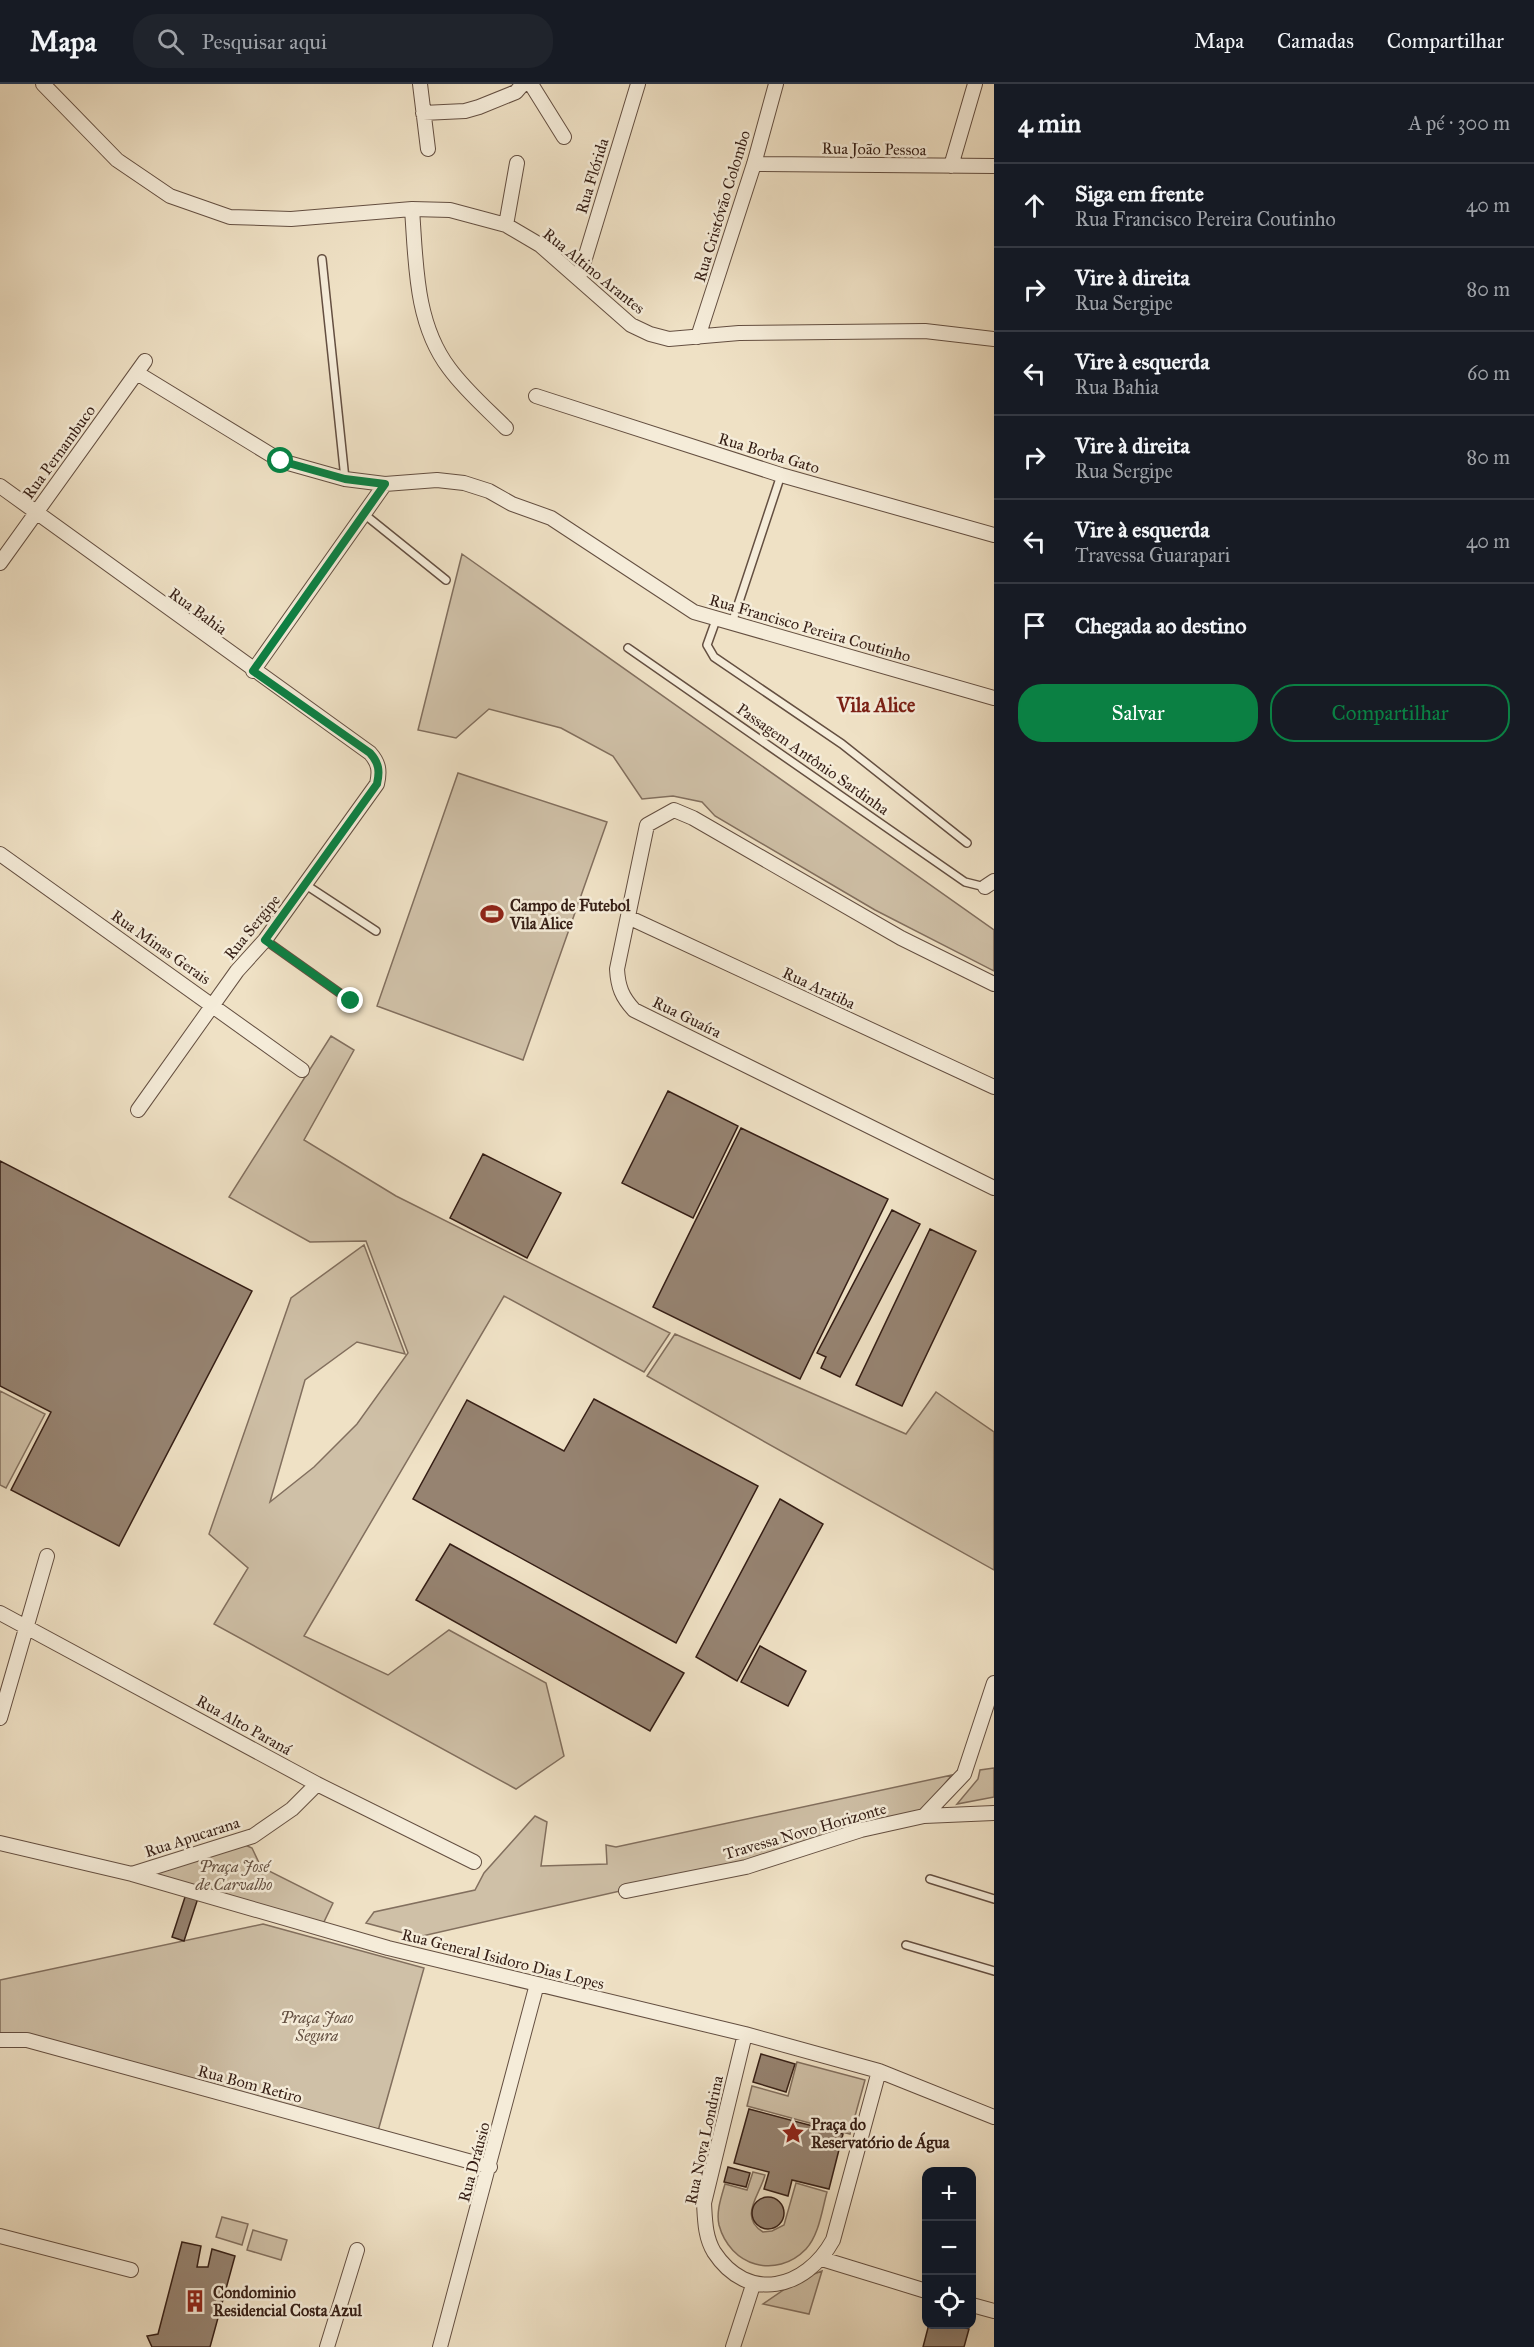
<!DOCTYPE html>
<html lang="pt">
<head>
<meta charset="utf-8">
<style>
  :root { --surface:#171b24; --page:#20242c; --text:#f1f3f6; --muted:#9ea1a6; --line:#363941; --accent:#0b8043 }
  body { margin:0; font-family:"IM FELL Great Primer",serif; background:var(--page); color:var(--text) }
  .controls { position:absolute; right:18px; bottom:18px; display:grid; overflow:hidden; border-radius:12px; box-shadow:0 6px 24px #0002 }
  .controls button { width:54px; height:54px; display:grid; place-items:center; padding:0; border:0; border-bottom:2px solid var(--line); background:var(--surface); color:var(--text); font:30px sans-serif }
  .stop { position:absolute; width:18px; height:18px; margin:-14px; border:4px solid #0b8043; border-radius:50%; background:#fff }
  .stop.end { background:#0b8043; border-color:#fff; box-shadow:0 2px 6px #0008 }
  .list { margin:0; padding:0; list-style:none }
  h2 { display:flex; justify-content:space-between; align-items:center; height:78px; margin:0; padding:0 24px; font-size:26px }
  h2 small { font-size:20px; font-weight:400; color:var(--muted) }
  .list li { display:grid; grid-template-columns:39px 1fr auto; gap:18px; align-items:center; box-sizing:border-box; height:84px; padding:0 24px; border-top:2px solid var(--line) }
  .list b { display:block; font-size:22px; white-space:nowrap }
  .list p { margin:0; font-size:20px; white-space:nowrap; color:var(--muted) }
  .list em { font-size:20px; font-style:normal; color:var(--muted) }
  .actions { display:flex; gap:12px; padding:18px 24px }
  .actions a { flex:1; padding:14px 0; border:2px solid var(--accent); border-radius:24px; text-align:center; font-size:21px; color:var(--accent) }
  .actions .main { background:var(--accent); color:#fff }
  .icon { flex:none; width:33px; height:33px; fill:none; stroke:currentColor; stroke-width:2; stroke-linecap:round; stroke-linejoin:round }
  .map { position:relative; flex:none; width:994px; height:2263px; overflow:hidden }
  header { display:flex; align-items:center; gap:36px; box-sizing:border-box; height:84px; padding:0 30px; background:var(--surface); border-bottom:2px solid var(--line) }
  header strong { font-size:28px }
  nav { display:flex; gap:33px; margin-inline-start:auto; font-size:21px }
  .search { width:420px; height:54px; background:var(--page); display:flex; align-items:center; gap:15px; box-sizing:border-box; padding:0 21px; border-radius:24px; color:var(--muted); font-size:22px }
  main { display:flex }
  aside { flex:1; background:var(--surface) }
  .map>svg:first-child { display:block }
</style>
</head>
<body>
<header>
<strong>Mapa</strong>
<div class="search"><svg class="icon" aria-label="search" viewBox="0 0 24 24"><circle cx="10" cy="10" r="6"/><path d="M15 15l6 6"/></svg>Pesquisar aqui</div>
<nav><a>Mapa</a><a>Camadas</a><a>Compartilhar</a></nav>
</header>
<main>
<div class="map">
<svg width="994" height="2263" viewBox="0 0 994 2263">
  <rect width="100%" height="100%" fill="#efe1c5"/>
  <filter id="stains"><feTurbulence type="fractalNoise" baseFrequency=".00333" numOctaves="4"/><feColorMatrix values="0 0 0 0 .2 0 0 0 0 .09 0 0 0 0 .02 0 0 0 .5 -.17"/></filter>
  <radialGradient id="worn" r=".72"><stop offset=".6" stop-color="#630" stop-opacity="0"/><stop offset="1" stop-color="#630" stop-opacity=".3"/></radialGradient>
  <!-- green -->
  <path fill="#cfc0a7" stroke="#826f5e" stroke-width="1.5" d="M462,470L994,846V887L875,826L715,732L702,718L673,712L642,715L613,672L561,644L489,625L456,654L418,646Z
    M458,689L607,738L523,976L377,922Z
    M331,952L354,966L304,1056L396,1112L670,1249L644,1288L504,1212L304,1552L388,1591L449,1546L546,1599L564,1672L516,1705L214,1540L248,1484L209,1450L291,1214L364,1161L405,1270L357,1258L305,1296L270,1418L314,1383L357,1340L408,1269L366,1157L310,1158L229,1113Z
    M675,1250L906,1350L936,1308L994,1348V1486L647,1292Z
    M0,1307L45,1330L6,1404L0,1401Z
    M994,1684V1713L957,1720L978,1695L980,1686Z
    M952,1691L922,1727L743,1779L418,1853L366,1839L374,1828L475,1806L484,1789L535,1732L547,1738L541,1782L607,1780L606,1761L616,1763Z
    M243,1760L252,1764L261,1783L333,1819L321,1844L146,1793Z
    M263,1840L424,1884L378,2047L0,1953V1896Z
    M797,1978L865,1996L850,2050L747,2022L752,2002L788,2012Z
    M753,2088L765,2091C760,2111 738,2133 763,2148L772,2147L784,2141L796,2099L827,2108C822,2126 819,2151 806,2165C776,2196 730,2182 719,2141C716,2128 721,2114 725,2100L747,2106Z
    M222,2133L248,2140L242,2161L216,2153Z
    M253,2146L287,2156L281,2176L247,2166Z
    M822,2187L809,2230L763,2220L798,2196Z"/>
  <!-- building -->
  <path fill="#968371" stroke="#351e15" stroke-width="1.5" d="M668,1007L738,1042L693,1134L622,1099Z
    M741,1044L888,1115L800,1295L653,1223Z
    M483,1070L561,1109L527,1174L450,1134Z
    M0,1077L252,1207L119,1462L11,1406L51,1328L0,1302Z
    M892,1126L920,1140L840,1293L821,1284L826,1273L817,1269Z
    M930,1145L976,1167L902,1322L856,1301Z
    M594,1315L758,1402L676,1559L413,1415L467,1316L564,1367Z
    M780,1415L823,1440L737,1597L696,1573Z
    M450,1460L684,1589L650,1647L416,1516Z
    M760,1562L806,1587L788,1622L741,1598Z
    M187,1807L199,1811L184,1857L172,1853Z
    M761,1970L795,1980L786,2008L753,1998Z
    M749,2025L843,2050L829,2105L792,2096L788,2112L764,2105L769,2088L734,2079Z
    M728,2083L750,2089L746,2103L724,2098Z
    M752 2129a16 16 0 1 1 32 0a16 16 0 1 1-32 0Z
    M182,2158L201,2162L197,2183H208L212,2165L235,2172L210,2263H152L147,2252L158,2250Z
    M929,2240H953L969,2245L964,2263H923Z"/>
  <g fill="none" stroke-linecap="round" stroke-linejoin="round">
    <!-- service casing -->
    <g stroke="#644f41" stroke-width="10">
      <path id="service" d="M322,175L345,395
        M364,430L446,496
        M716,536L707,561L714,573L842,660L967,759
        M732,539L781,391
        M628,564L965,798L985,803
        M306,801L376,847
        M265,856L351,917
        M930,1795L994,1815
        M906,1861L994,1887"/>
    </g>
    <!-- minor casing -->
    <g stroke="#644f41" stroke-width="16">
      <path id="minor" d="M43,0L117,76L170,112L230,133L291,135L412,125L450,126L506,141L540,161L631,241L650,250L669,255L739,249L925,247L994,255
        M420,0L428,65
        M531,0L564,53
        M423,29L465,27L479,23L516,8L523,0
        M754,80L994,82
        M951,82L975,0
        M412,125C416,179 415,239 449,284C465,306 487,325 506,344
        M506,141L517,79
        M579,194L638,0
        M698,253L754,80L776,0
        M137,289L281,377L345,395L385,400L437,396L464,399L489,407L512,420L551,434L694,528L994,614
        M536,312L781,391L994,451
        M0,402L370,669C379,679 380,687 377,700L265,856L237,887L138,1026
        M0,479L145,277
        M253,587L385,400
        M0,770L302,986
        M985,803L994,797
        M630,834L994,1003
        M994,900L901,854L693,734L674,726L647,741L617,885C618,903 622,913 634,926L994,1104
        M0,1529L317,1700L474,1778
        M0,1634L47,1472
        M924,1732L964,1690L994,1599
        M0,1759L132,1790L388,1864L745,1950L879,1987L994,2033
        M132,1790L253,1752L292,1725L317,1700
        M626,1807L746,1783L861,1746L924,1732L994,1729
        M745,1950L704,2119C705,2136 705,2153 714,2168C748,2220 806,2205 833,2156L879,1987
        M0,1956H27L490,2083
        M0,2152L131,2186
        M822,2175L926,2207
        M972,2221L994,2227
        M327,2263L357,2166
        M440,2263L537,1900
        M733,2263L753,2201"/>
    </g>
    <!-- service -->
    <use href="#service" stroke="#f5ecd9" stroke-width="7"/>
    <!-- minor -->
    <use href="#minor" stroke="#f5ecd9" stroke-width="14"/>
  </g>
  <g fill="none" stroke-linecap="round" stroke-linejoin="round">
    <!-- route -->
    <path stroke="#0b8043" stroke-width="8" d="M281,377L345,395L385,400L253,587L370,669C379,679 380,687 377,700L265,856L351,917"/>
  </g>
  <!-- icons -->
  <defs>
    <g id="stadium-bare" transform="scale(1.8)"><path d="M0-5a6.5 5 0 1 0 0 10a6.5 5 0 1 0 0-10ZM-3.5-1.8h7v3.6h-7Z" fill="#8f2418" stroke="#f5ecd9" stroke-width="2.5" paint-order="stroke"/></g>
    <g id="sight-bare" transform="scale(1.8)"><path d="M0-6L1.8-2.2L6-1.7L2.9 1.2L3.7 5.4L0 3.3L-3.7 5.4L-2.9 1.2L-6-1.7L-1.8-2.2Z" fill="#8f2418" stroke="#f5ecd9" stroke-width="2.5" paint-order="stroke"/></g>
    <g id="building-bare" transform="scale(1.8)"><path d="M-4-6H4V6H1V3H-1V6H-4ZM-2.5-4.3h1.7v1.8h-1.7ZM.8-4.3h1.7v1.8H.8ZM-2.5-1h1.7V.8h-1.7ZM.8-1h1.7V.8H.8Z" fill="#8f2418" stroke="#f5ecd9" stroke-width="2.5" paint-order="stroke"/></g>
  </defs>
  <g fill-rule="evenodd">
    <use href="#stadium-bare" x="492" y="830"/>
    <use href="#sight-bare" x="793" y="2049"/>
    <use href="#building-bare" x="195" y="2217"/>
  </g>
  <g text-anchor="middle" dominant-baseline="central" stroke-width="5" stroke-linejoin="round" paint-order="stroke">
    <!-- street labels -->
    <g font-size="16" fill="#351e15" stroke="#f5ecd9">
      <text transform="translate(874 65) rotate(1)">Rua João Pessoa</text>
      <text transform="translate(592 92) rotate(-73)">Rua Flórida</text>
      <text transform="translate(722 122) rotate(-73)">Rua Cristóvão Colombo</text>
      <text transform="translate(594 187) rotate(39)">Rua Altino Arantes</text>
      <text transform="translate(59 368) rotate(-54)">Rua Pernambuco</text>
      <text transform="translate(769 369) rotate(17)">Rua Borba Gato</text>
      <text transform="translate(198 527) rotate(36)">Rua Bahia</text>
      <text transform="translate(810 544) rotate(16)">Rua Francisco Pereira Coutinho</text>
      <text transform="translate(813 675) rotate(35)">Passagem Antônio Sardinha</text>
      <text transform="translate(252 843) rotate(-51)">Rua Sergipe</text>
      <text transform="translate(161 863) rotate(35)">Rua Minas Gerais</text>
      <text transform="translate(819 904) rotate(25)">Rua Aratiba</text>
      <text transform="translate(687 933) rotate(26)">Rua Guaíra</text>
      <text transform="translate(244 1641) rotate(29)">Rua Alto Paraná</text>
      <text transform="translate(805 1747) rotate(-16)">Travessa Novo Horizonte</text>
      <text transform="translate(192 1753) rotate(-18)">Rua Apucarana</text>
      <text transform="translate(503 1875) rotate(14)">Rua General Isidoro Dias Lopes</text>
      <text transform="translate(250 2000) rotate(15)">Rua Bom Retiro</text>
      <text transform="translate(704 2056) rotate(-78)">Rua Nova Londrina</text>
      <text transform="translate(474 2078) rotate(-75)">Rua Dráusio</text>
    </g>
    <!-- poi labels -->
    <g font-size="16" font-weight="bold" fill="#351e15" stroke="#f5ecd9" text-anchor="start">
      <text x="510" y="821">Campo de Futebol<tspan x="510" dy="18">Vila Alice</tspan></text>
      <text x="811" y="2040">Praça do<tspan x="811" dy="18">Reservatório de Água</tspan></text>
      <text x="213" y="2208">Condominio<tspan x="213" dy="18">Residencial Costa Azul</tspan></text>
    </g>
    <!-- park labels -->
    <g font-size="16" font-style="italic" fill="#634f41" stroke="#f5ecd9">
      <text x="234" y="1782">Praça José<tspan x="234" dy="18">de Carvalho</tspan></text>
      <text x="317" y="1933">Praça Joao<tspan x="317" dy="18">Segura</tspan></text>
    </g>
    <!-- quarter labels -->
    <g font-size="20" font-weight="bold" fill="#7a1f14" stroke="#f5ecd9">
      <text x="876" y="621">Vila Alice</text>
    </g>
  </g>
  <rect width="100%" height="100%" filter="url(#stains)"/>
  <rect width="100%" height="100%" fill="url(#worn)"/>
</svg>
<div class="controls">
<button>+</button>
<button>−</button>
<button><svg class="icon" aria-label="locate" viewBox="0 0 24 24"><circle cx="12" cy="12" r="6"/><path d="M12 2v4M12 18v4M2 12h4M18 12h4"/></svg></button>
</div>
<div class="stop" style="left:281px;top:377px"></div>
<div class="stop end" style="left:351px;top:917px"></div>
</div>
<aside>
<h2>4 min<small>A pé · 300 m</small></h2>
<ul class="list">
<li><svg class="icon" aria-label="ahead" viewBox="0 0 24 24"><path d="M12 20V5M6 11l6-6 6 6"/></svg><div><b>Siga em frente</b><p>Rua Francisco Pereira Coutinho</p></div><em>40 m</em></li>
<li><svg class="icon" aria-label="right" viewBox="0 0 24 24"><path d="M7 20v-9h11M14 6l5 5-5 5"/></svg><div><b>Vire à direita</b><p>Rua Sergipe</p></div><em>80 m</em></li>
<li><svg class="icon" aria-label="left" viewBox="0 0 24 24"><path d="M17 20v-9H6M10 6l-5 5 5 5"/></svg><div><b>Vire à esquerda</b><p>Rua Bahia</p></div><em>60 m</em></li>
<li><svg class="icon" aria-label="right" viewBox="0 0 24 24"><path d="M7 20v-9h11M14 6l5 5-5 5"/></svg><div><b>Vire à direita</b><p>Rua Sergipe</p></div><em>80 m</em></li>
<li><svg class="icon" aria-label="left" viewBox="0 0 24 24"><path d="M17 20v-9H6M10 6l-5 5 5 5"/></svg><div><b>Vire à esquerda</b><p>Travessa Guarapari</p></div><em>40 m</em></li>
<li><svg class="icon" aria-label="arrive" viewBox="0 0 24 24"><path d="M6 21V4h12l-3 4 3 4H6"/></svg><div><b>Chegada ao destino</b></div></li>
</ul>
<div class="actions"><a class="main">Salvar</a><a>Compartilhar</a></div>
</aside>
</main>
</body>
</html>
